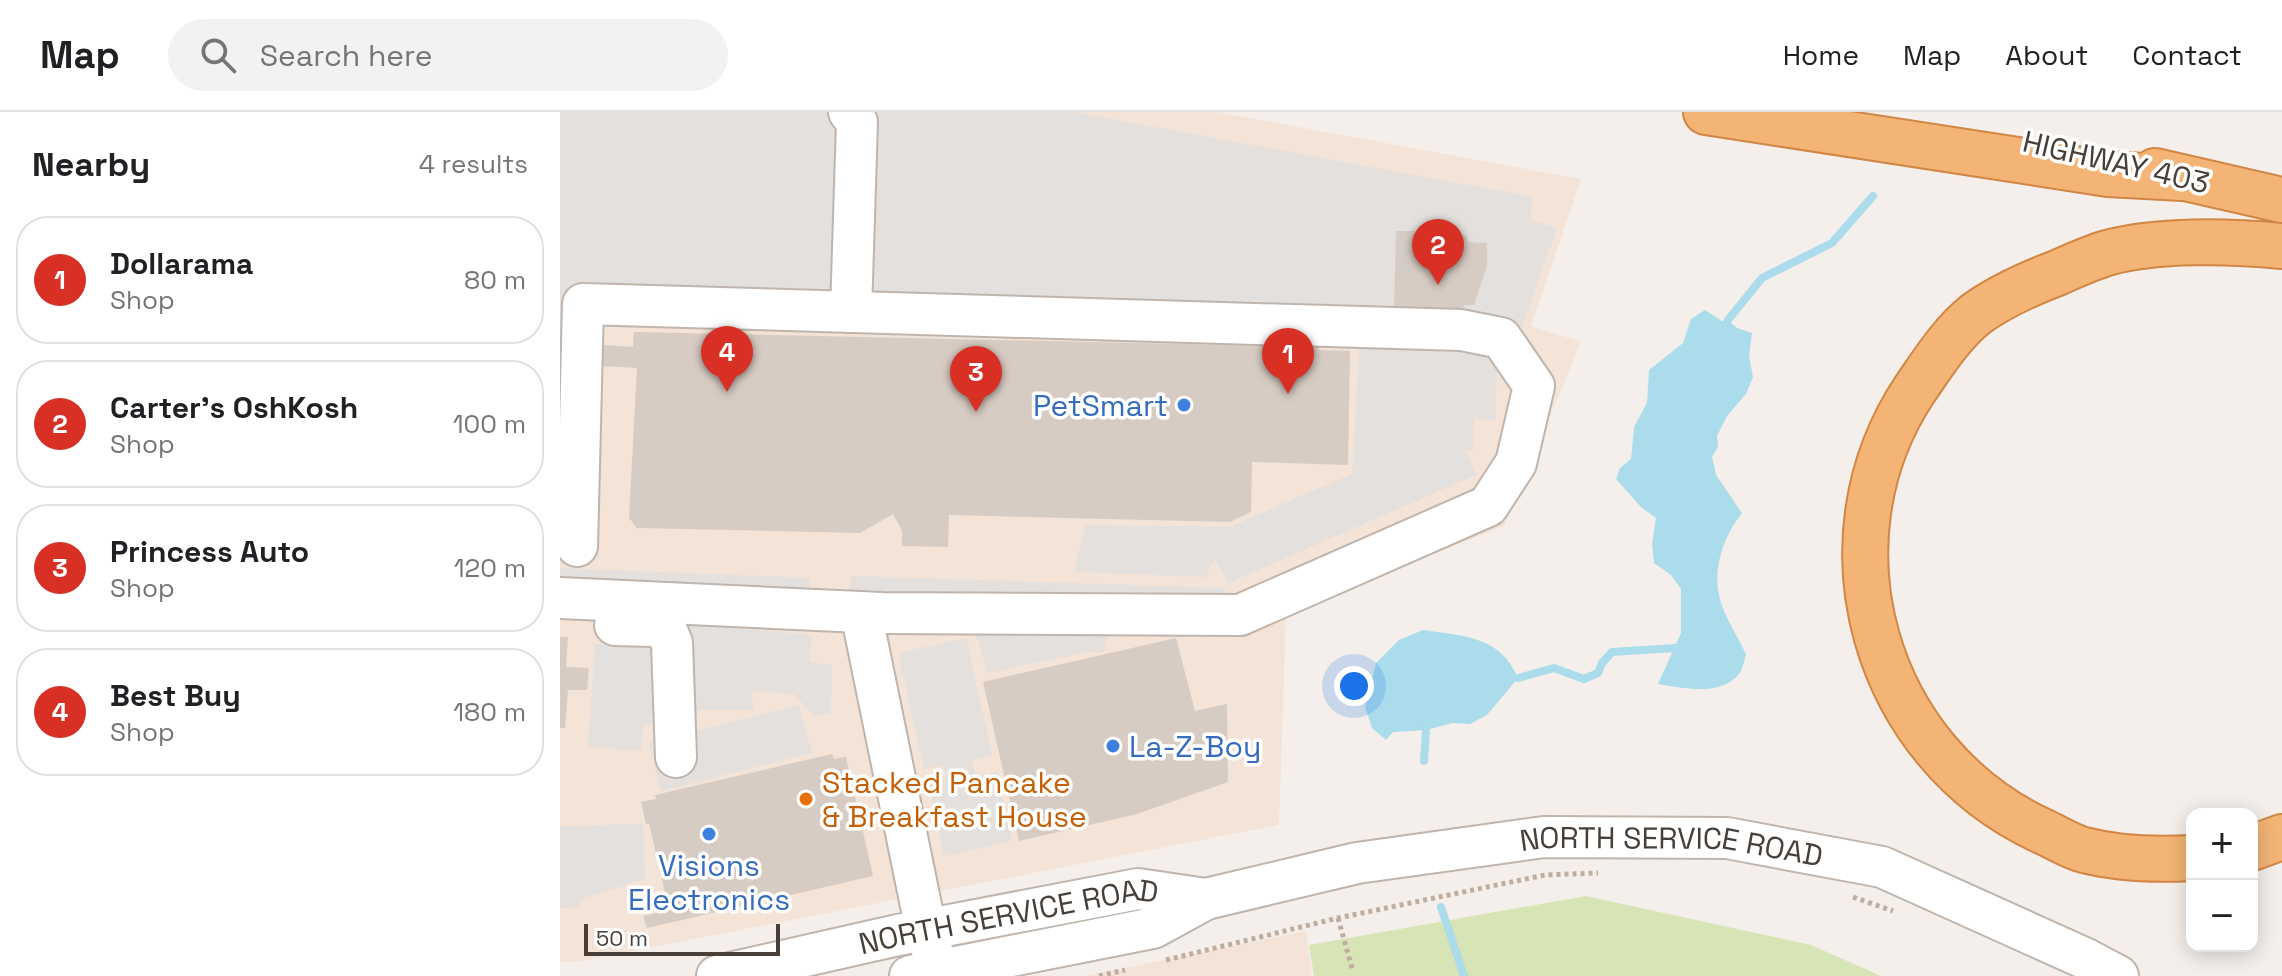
<!DOCTYPE html>
<html lang="en">
<head>
<meta charset="utf-8">
<style>
  :root { --surface:#fff; --page:#f2f2f2; --text:#202124; --muted:#757577; --line:#e0e0e0; --accent:#d93025 }
  body { margin:0; font-family:"Space Grotesk",sans-serif; background:var(--page); color:var(--text) }
  .controls { position:absolute; right:24px; bottom:24px; display:grid; overflow:hidden; border-radius:16px; box-shadow:0 4px 20px #0003 }
  .controls button { width:72px; height:72px; display:grid; place-items:center; padding:0; border:0; border-bottom:2px solid var(--line); background:var(--surface); color:var(--text); font:40px sans-serif }
  .scale { position:absolute; left:24px; bottom:20px; width:196px; box-sizing:border-box; padding-left:8px; border:4px solid #473f38; border-top:0; font-size:22px; line-height:28px; white-space:nowrap; color:#473f38; -webkit-text-stroke:6px #fff; paint-order:stroke }
  .you { position:absolute; left:794px; top:574px; width:28px; height:28px; margin:-20px; border:6px solid #fff; border-radius:50%; background:#1a73e8; box-shadow:0 0 0 12px #1a73e833 }
  .badge { display:grid; place-items:center; width:52px; height:52px; border-radius:50%; background:var(--accent); color:#fff; font-size:26px; font-weight:700 }
  .pin { position:absolute; translate:-50% -66px; filter:drop-shadow(0 2px 4px #0008) }
  .pin::after { content:''; position:absolute; top:42px; width:28px; height:24px; background:inherit; clip-path:polygon(0 0,100% 0,50% 100%) }
  .list { margin:0; padding:0; list-style:none }
  h2 { display:flex; justify-content:space-between; align-items:center; height:104px; margin:0; padding:0 32px; font-size:34px }
  h2 small { font-size:26px; font-weight:400; color:var(--muted) }
  .list li { display:grid; grid-template-columns:52px 1fr auto; gap:24px; align-items:center; box-sizing:border-box; height:128px; margin:0 16px 16px; padding:0 16px; border:2px solid var(--line); border-radius:32px }
  .list b { display:block; font-size:30px; white-space:nowrap }
  .list p { margin:0; font-size:26px; white-space:nowrap; color:var(--muted) }
  .list em { font-size:26px; font-style:normal; color:var(--muted) }
  .icon { flex:none; width:44px; height:44px; fill:none; stroke:currentColor; stroke-width:2; stroke-linecap:round; stroke-linejoin:round }
  .map { position:relative; flex:none; width:1722px; height:864px; overflow:hidden }
  header { display:flex; align-items:center; gap:48px; box-sizing:border-box; height:112px; padding:0 40px; background:var(--surface); border-bottom:2px solid var(--line) }
  header strong { font-size:38px }
  nav { display:flex; gap:44px; margin-inline-start:auto; font-size:28px }
  .search { width:560px; height:72px; background:var(--page); display:flex; align-items:center; gap:20px; box-sizing:border-box; padding:0 28px; border-radius:44px; color:var(--muted); font-size:30px }
  main { display:flex }
  aside { flex:1; background:var(--surface) }
  .map>svg:first-child { display:block }
</style>
</head>
<body>
<header>
<strong>Map</strong>
<div class="search"><svg class="icon" aria-label="search" viewBox="0 0 24 24"><circle cx="10" cy="10" r="6"/><path d="M15 15l6 6"/></svg>Search here</div>
<nav><a>Home</a><a>Map</a><a>About</a><a>Contact</a></nav>
</header>
<main>
<aside>
<h2>Nearby<small>4 results</small></h2>
<ul class="list">
<li><span class="badge">1</span><div><b>Dollarama</b><p>Shop</p></div><em>80 m</em></li>
<li><span class="badge">2</span><div><b>Carter's OshKosh</b><p>Shop</p></div><em>100 m</em></li>
<li><span class="badge">3</span><div><b>Princess Auto</b><p>Shop</p></div><em>120 m</em></li>
<li><span class="badge">4</span><div><b>Best Buy</b><p>Shop</p></div><em>180 m</em></li>
</ul>
</aside>
<div class="map">
<svg width="1722" height="864" viewBox="0 0 1722 864">
  <rect width="100%" height="100%" fill="#f4efea"/>
  <!-- commercial -->
  <path fill="#f4e3d7" d="M0,0H657L1021,67L971,214L1021,230L944,414L726,501L719,713L16,850H0Z
    M746,819L752,864H526Z"/>
  <!-- green -->
  <path fill="#d7e5b6" d="M1026,784L1251,833L1321,864H754L749,833Z"/>
  <!-- parking -->
  <path fill="#e3e0de" fill-rule="evenodd" d="M0,0H514L973,85L970,107L997,117L964,209L937,253L935,308L914,307L913,337L906,340L916,363L668,471L655,448L650,453L647,465L514,460L525,413L670,415L792,362L800,227L44,202L26,321L0,320ZM836,119H869L870,125L907,124L908,130L927,132V154L914,193H904L903,197L834,194Z
    M0,456L250,466L249,511L0,501Z
    M291,464L665,476V521L547,517L545,540H528L428,561L413,513L286,516Z
    M127,512L252,523L249,550L272,553L271,603H254L234,582L192,579L193,598H122Z
    M406,526L432,643L412,648L416,665L437,660L452,729L384,744L368,669L386,665L384,653L364,657L338,541Z
    M35,532L108,537L103,613L83,612L81,639L28,635Z
    M239,593L252,641L101,679L89,631Z
    M83,712L85,767L21,787L20,795L0,796V714Z"/>
  <!-- water -->
  <path fill="#abdceb" d="M1145,198L1162,209L1168,208L1177,216L1192,221L1189,244L1193,265L1186,282L1167,304L1157,324L1158,335L1152,345L1156,363L1182,401C1163,425 1151,459 1161,491C1167,509 1179,526 1186,543C1184,548 1183,557 1179,562C1160,585 1123,576 1098,572L1121,521V477L1111,463L1094,451L1092,432L1096,406L1081,395L1056,367L1060,356L1071,347L1074,315L1087,291L1089,258L1123,231L1131,207Z
    M863,518C902,524 940,523 958,566L927,603L910,612L893,611L866,618L833,620L826,628L812,616L805,595L816,551L839,528Z"/>
  <g fill="none" stroke-linecap="round" stroke-linejoin="round">
    <!-- stream -->
    <path stroke="#abdceb" stroke-width="8" d="M1168,208L1202,166L1272,131L1313,84
      M958,566L994,556L1024,567L1038,561L1042,551L1052,540L1115,536
      M864,649L866,618
      M881,795L904,864"/>
  </g>
  <!-- building -->
  <path fill="#d7ccc3" d="M836,119H870V125L907,124L908,130L927,131V154L914,193H904L903,197L834,195Z
    M74,220L759,235V238L790,239L788,353L692,350L691,400L670,410L389,403L388,435L342,434V419L333,402L300,421L77,416L69,406L77,256L42,254L43,233L73,235Z
    M0,525H8L6,555L29,556L27,578H8L5,616H0Z
    M616,526L635,599L667,592L668,670L577,702L459,729L423,570Z
    M272,642L274,647L286,645L313,764L87,816L83,804L109,798L89,711L86,712L81,690L96,687L95,683Z"/>
  <g fill="none" stroke-linecap="round" stroke-linejoin="round">
    <!-- minor casing -->
    <g stroke="#bfb5ad" stroke-width="44">
      <g id="minor">
        <path d="M289,0L297,10L291,200"/>
        <path d="M0,486L322,501L680,503L928,394L956,351L974,274L941,226L901,218L23,192L17,434"/>
        <path d="M301,500L366,818L373,842"/>
        <path d="M55,513L93,514L107,519L112,531L116,645"/>
        <path id="s1" d="M157,864L338,823L578,777L646,787"/>
        <path id="s2" d="M350,864L593,816L646,787L797,751L984,725L1167,726L1322,755L1524,846L1558,864"/>
      </g>
    </g>
    <!-- highway casing -->
    <g stroke="#d28645" stroke-width="48">
      <path id="highway" d="M1146,0L1548,62L1622,66
        M1595,59L1722,88
        M1692,736L1722,725
        M1632,746C1596,748 1559,747 1524,738C1509,734 1494,724 1480,718C1314,640 1253,430 1355,277C1373,251 1391,222 1416,202C1441,184 1468,172 1497,161C1513,154 1530,146 1547,141C1597,127 1670,129 1722,134"/>
    </g>
    <!-- path -->
    <path stroke="#bfae9f" stroke-width="5" stroke-dasharray="4 4" stroke-linecap="butt" d="M1293,785L1333,799
      M778,806L793,860
      M606,848L778,806L985,763L1038,761
      M539,864L565,858"/>
    <!-- minor -->
    <use href="#minor" stroke="#fff" stroke-width="40"/>
    <!-- highway -->
    <use href="#highway" stroke="#f3b475" stroke-width="44"/>
  </g>
  <!-- markers -->
  <g fill="#3f7fe0" stroke="#fff" stroke-width="3">
    <circle cx="624" cy="293" r="8"/>
    <circle cx="553" cy="634" r="8"/>
    <circle cx="149" cy="722" r="8"/>
  </g>
  <circle fill="#e8710a" stroke="#fff" stroke-width="3" cx="246" cy="687" r="8"/>
  <g text-anchor="middle" dominant-baseline="central" stroke-width="7" stroke-linejoin="round" paint-order="stroke">
    <!-- street labels -->
    <g font-size="30" fill="#473f38" stroke="#fff">
      <text transform="translate(1556 50) rotate(13)">HIGHWAY 403</text>
      <text stroke="none"><textPath href="#s2" startOffset="780">NORTH SERVICE ROAD</textPath></text>
      <text stroke="none"><textPath href="#s1" startOffset="298">NORTH SERVICE ROAD</textPath></text>
    </g>
    <!-- shop labels -->
    <g font-size="30" fill="#366cbe" stroke="#fff" text-anchor="end">
      <text x="608" y="293">PetSmart</text>
      <text x="569" y="634" text-anchor="start">La-Z-Boy</text>
      <text x="149" y="753" text-anchor="middle">Visions<tspan x="149" dy="34">Electronics</tspan></text>
    </g>
    <!-- food labels -->
    <g font-size="30" fill="#c56008" stroke="#fff" text-anchor="start">
      <text x="262" y="670">Stacked Pancake<tspan x="262" dy="34">&amp; Breakfast House</tspan></text>
    </g>
  </g>
</svg>
<div class="controls">
<button>+</button>
<button>−</button>
</div>
<div class="scale">50 m</div>
<div class="you"></div>
<div class="pin badge" style="left:728px;top:282px">1</div>
<div class="pin badge" style="left:878px;top:173px">2</div>
<div class="pin badge" style="left:416px;top:300px">3</div>
<div class="pin badge" style="left:167px;top:280px">4</div>
</div>
</main>
</body>
</html>
